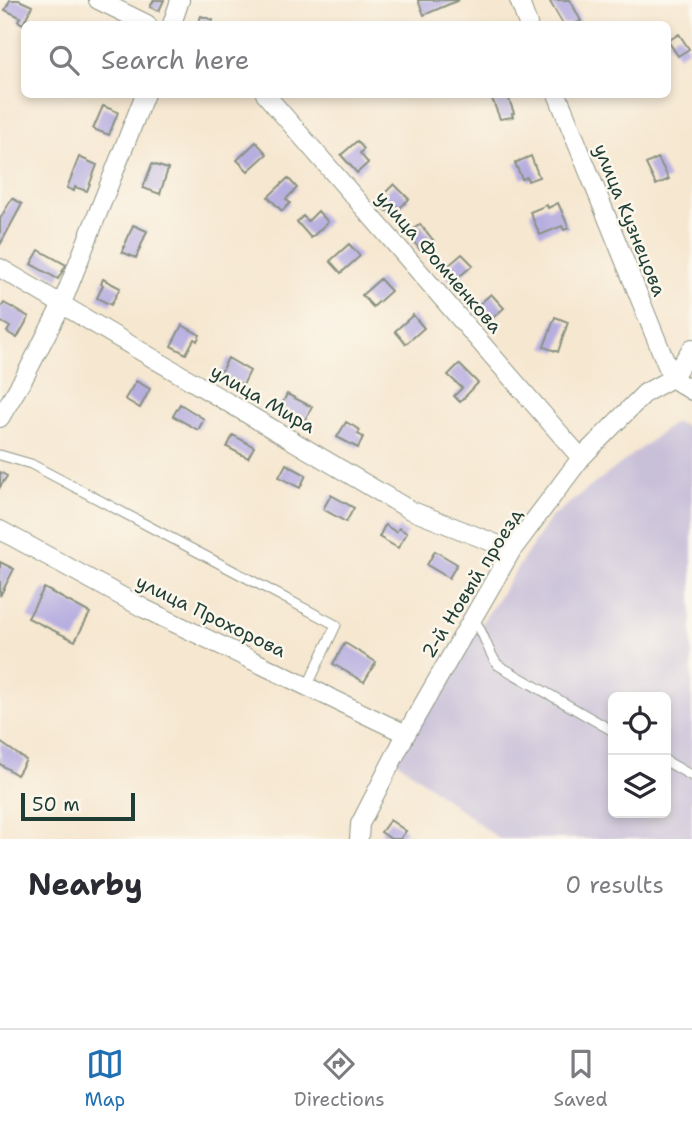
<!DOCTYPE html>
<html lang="en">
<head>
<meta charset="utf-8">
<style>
  :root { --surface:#fff; --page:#f2f2f3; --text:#2b2b33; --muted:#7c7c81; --line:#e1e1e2; --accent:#1f6fb2 }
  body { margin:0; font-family:"Shantell Sans",sans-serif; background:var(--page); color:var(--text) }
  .controls { position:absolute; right:21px; bottom:21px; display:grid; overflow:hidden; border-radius:10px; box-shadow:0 4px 10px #0003 }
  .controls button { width:63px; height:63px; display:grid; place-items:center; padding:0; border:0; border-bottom:2px solid var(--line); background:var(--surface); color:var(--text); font:35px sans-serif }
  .scale { position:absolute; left:21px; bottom:18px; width:114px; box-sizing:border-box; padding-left:7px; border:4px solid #1f3d34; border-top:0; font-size:19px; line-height:24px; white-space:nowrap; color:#1f3d34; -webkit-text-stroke:5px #fbf7ec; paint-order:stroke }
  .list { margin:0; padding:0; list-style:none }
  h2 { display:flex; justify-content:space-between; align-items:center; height:91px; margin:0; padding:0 28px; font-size:30px }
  h2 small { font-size:23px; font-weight:400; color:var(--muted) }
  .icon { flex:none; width:38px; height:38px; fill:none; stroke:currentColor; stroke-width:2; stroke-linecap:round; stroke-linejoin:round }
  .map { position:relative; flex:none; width:692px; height:839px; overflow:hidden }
  .search { position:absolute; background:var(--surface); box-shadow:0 4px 10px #0003; left:21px; right:21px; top:21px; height:77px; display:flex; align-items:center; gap:18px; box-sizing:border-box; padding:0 24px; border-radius:10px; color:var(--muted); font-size:26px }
  .sheet { height:189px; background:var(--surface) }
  nav { display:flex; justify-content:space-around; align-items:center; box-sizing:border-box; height:98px; border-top:2px solid var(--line); background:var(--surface); font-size:19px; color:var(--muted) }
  nav a { display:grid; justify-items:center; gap:4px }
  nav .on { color:var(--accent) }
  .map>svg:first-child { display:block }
</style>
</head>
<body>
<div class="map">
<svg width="692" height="839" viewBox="0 0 692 839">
  <rect width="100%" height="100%" fill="#fbf7ec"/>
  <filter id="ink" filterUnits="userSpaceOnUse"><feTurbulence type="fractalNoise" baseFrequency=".0143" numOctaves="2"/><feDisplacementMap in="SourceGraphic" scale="14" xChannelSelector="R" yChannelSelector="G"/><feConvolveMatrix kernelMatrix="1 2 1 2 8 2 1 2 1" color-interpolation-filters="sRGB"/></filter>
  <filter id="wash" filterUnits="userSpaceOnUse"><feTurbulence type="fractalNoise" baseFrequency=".00686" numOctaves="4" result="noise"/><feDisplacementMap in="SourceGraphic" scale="28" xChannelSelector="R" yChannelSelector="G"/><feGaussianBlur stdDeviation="1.57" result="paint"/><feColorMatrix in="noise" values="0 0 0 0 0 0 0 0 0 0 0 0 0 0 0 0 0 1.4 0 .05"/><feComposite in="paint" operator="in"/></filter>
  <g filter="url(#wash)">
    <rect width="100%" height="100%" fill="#f6e7d0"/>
    <!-- industrial -->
    <path fill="#c8bfd8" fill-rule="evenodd" d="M675,422L692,428V839H499L394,759L550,518ZM613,697H666V813H613Z"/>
    <g id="blocks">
      <!-- building -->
      <path fill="#b7aee0" d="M10,0H19L32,6L23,24L18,21L20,17L5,10Z
        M154,0H164L159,11L150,7Z
        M418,0H459L424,15Z
        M549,0H570L581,21L575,24H563Z
        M201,16L213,20L211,24H198Z
        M679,34L689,49L678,56L668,41Z
        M495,94H507L514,113L512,114L513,117L500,119L491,96Z
        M103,106L118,112L109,135L93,129Z
        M357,141L364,149L360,153L368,163L357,173L341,155Z
        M256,142L267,154L248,171L237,160Z
        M531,156L539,177L528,181L527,177L522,179L515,163Z
        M79,157L97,165L87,191L75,187L74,191L67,188Z
        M658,158L669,179L656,185L646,164Z
        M152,164L168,169L160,194L143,188Z
        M288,178L297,188L286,199L290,203L282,211L268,197Z
        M394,184L409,199L399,209L395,204L387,211L377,201Z
        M12,198L22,204L0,245V219Z
        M558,203L569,228L564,230L562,226L540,235L530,212L547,205L548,208Z
        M318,211L328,222L311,238L297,222L303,216L308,221Z
        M420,224L434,241L421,251L408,234Z
        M133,225L147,231L136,258L122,252Z
        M349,244L360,256L341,273L330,261Z
        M39,250L66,265L58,279L31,264Z
        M462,254L473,265L452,283L442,271Z
        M103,279L120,288L111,305L97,298L103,285L101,284Z
        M380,279L391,291L373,307L362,295Z
        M491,294L504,308L487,323L474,309Z
        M4,303L29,317L17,338L7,332L10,327L0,321V309Z
        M413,315L424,328L406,344L395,331Z
        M555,317L568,322L558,352L544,347Z
        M182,325L200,335L197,341L194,339L186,354L171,346Z
        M228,358L250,371L243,385L220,373Z
        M459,364L478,383L460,402L454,396L462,388L448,375Z
        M136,381L150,389L140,408L125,399Z
        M287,394L312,407L305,420L281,406Z
        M180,404L204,419L198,430L173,416Z
        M346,422L360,430L358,434L363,437L358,448L337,437Z
        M233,435L254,447L248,458L227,447Z
        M286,464L306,475L300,488L279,477Z
        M0,472L7,476L0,487Z
        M331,495L354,508L346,522L323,509Z
        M385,525L396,532L399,528L407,533L398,548L379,537Z
        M435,551L457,564L449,578L427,565Z
        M0,562L14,569L0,596Z
        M44,588L90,613L75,641L28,618Z
        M345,643L376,662L364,682L333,664Z
        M0,742L26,760L17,775L0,764Z
        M390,820L406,831L400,839H391L381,832Z"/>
    </g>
  </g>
  <g filter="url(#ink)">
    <use href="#blocks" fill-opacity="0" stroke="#8a9282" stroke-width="2"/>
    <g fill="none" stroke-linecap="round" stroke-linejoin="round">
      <!-- lane casing -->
      <g stroke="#8a9282" stroke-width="11">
        <path id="lane" d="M0,455L31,464L336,625L307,687
          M473,618C485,633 486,650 498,665L613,731
          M666,761L692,776"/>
      </g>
      <!-- street casing -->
      <g stroke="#8a9282" stroke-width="20">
        <path id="street" d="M98,0L147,24
          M519,0L528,24
          M172,24L180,0
          M265,94L581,458
          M557,94L672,378L692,391
          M0,268L410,510L512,550
          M0,418L25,376L61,306L145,94
          M0,530L145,609L406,734
          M359,839L360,824L406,734L512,550L581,458L645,393L672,378L692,348"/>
      </g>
      <!-- lane -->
      <use href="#lane" stroke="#fff" stroke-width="9"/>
      <!-- street -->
      <use href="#street" stroke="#fff" stroke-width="18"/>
    </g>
  </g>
  <g text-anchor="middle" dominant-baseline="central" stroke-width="5" stroke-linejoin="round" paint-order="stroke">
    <!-- street labels -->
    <g font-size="19" fill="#1f3d34" stroke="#fbf7ec">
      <text transform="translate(630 220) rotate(68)">улица Кузнецова</text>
      <text transform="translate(439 262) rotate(49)">улица Фомченкова</text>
      <text transform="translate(263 399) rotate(30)">улица Мира</text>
      <text transform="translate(472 583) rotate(-58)">2-й Новый проезд</text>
      <text transform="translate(211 616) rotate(26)">улица Прохорова</text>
    </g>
  </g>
</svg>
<div class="controls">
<button><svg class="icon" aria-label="locate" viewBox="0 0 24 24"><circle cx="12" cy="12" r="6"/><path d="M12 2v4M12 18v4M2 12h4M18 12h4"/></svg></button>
<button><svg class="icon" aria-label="layers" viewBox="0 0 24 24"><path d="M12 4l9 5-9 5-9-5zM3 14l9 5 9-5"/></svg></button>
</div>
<div class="scale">50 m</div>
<div class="search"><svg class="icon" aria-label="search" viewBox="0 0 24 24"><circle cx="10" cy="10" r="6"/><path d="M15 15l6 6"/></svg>Search here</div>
</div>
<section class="sheet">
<h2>Nearby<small>0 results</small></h2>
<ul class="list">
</ul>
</section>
<nav>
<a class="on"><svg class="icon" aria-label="map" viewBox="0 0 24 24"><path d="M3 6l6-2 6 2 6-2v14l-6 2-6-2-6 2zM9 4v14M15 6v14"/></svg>Map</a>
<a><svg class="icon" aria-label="directions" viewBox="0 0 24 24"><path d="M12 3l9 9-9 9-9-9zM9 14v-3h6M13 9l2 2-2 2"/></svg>Directions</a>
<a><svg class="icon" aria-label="saved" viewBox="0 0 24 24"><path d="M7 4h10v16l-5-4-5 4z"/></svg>Saved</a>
</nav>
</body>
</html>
